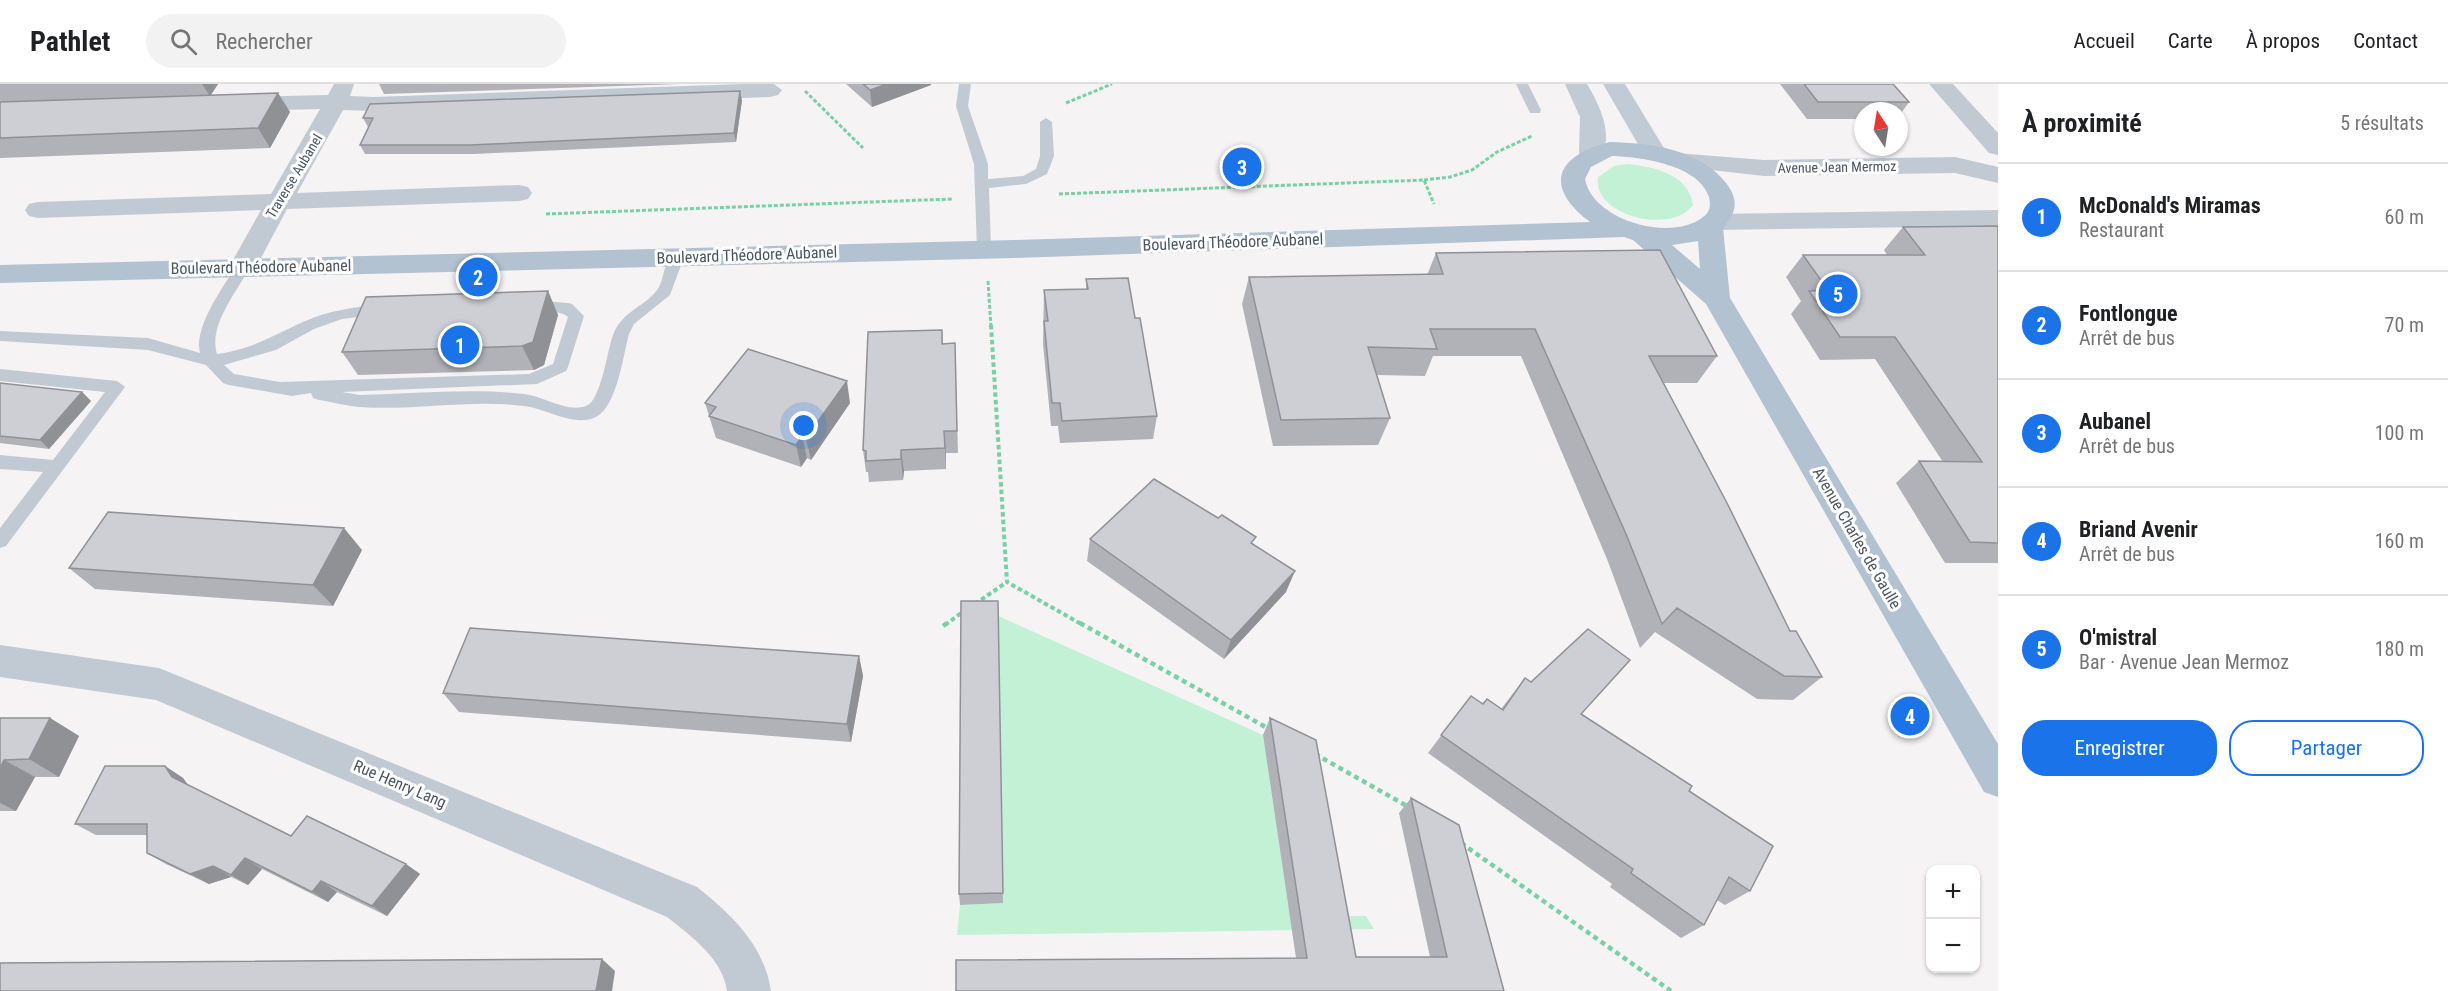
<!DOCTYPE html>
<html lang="fr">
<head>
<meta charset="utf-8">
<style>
  :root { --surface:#fff; --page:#f2f2f2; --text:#202124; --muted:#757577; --line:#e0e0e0; --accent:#1a73e8 }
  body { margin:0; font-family:"Roboto Condensed",sans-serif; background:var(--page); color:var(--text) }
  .controls { position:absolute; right:18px; bottom:18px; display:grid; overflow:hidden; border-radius:12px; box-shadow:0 2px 4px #0004 }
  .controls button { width:54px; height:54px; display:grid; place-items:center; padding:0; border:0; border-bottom:2px solid var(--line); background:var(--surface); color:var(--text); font:30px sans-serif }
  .compass { position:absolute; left:1854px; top:18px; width:54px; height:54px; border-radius:50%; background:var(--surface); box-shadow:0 2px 4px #0004; rotate:348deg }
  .you { position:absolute; left:804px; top:342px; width:21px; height:21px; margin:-15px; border:4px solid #fff; border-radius:50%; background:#1a73e8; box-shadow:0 0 0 9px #1a73e833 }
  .badge { display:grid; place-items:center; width:39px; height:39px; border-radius:50%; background:var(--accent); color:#fff; font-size:20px; font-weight:700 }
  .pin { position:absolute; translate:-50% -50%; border:3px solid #fff; box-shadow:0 2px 6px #0006 }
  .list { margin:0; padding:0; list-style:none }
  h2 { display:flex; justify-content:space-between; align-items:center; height:78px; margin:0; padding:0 24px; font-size:26px }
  h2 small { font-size:20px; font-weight:400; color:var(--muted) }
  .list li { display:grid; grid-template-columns:39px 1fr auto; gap:18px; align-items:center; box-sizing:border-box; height:108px; padding:0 24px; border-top:2px solid var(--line) }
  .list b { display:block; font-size:22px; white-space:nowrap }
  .list p { margin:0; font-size:20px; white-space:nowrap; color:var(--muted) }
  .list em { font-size:20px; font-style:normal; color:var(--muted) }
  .actions { display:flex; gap:12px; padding:18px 24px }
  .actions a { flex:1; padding:14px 0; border:2px solid var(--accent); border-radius:24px; text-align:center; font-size:21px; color:var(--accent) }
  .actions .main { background:var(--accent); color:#fff }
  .icon { flex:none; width:33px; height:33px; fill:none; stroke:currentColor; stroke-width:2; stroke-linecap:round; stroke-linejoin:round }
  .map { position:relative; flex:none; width:1998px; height:907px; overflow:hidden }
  header { display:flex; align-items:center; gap:36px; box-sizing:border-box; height:84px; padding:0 30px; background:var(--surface); border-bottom:2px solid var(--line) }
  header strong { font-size:28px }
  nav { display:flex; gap:33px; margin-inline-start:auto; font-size:21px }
  .search { width:420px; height:54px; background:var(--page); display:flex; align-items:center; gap:15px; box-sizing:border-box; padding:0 21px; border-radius:33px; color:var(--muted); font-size:22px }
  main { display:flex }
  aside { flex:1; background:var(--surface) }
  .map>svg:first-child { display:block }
</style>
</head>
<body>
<header>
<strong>Pathlet</strong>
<div class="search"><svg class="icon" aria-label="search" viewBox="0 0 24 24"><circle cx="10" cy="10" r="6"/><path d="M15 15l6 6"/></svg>Rechercher</div>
<nav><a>Accueil</a><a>Carte</a><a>À propos</a><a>Contact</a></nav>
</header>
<main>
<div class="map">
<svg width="1998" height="907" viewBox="0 0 1998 907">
  <rect width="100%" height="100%" fill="#f5f3f3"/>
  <!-- green -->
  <path fill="#c3f1d5" d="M1627,80C1654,83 1689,90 1693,121C1672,151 1592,132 1598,93L1614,82Z
    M998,532L1263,651L1288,820L1331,832H1366L1374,845L957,851L960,821L1002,819Z"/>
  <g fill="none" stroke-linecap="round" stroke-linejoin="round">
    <!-- path-far2 -->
    <path stroke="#7ad0a6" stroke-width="3" stroke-dasharray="4 2" stroke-linecap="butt" d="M805,7L863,64
      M1066,19L1112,0
      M1424,96L1450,93L1472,86L1497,68L1532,52
      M1059,110L1424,96L1434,120
      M546,130L952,115
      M988,197L991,243"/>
    <!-- path-far1 -->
    <path stroke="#7ad0a6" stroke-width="4" stroke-dasharray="4.5 3" stroke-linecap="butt" d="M991,241L1007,498L1083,541
      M975,520L1007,498
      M945,541L964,527"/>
    <!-- path -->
    <path stroke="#7ad0a6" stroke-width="4.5" stroke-dasharray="5 4" stroke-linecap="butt" d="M1080,539L1269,645
      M943,542L947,539
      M1315,670L1407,722
      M1461,759L1671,907"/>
    <!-- service -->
    <path fill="#c1cad2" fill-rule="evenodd" d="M959,0H971L968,22L988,80V95L1023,92L1036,85L1040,72V38L1046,34L1052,38L1054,72L1047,90L1026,100L989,104L991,165L984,170L977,165L974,80L956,22Z
      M1516,0H1528L1541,26L1540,29H1530Z
      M677,168L684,173L670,211L634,240L629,250C623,272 617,322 596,333C574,344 546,324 524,322C470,315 414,327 360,323C346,322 332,318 319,316L313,314L311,309L292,312L229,301L223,299L206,281L148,266L0,257V247L148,254L200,269C193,244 224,201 238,180L243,178L250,183C237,208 208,241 217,270C252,265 272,252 303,238C329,226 356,223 384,220L392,225L384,230L342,235L314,245L276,266L224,281L234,290L280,298L529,290L553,280L568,233C556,223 534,233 523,221L531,216L567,219L572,220L584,232L568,283L566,287L537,300L342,308L360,311C414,310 470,304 524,310C543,312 567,329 586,322C601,317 607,267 613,251C622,226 648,222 659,203C665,192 664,172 677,168Z
      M0,285L117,297L125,303L6,462L0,464V444L43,388L0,385V371L53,376L105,308L0,297Z"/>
    <!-- minor -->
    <path fill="#c1cad2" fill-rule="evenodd" d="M334,0H354L350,12L373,13L743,0H774L782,6L778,11L770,13L373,27L343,26L297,109L519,101L528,103L532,109L528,115L519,117L287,125L253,189L243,192L233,189L229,183L261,126L38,134L29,132L25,126L29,120L38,118L271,110L320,25L239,27L231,25L227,20L231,15L239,13L328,11Z
      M1929,0H1953L1998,49V71L1989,69Z
      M1676,69L1764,76L1955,73L1998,83V99L1955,89L1764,92L1667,81L1664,76L1667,71Z
      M1998,126V142L1716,146L1707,144L1703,138L1707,132L1716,130Z
      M0,561L159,584L697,803C732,831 764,861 771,907H727C723,875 691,852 667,833L156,616L0,593Z"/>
    <!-- secondary -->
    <path fill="#c1cbd6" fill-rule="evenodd" d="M1565,0H1587C1599,20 1615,52 1600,74L1591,76L1582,74L1579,69L1580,33Z
      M1603,0H1625L1667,69L1664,74L1655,76L1646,74Z"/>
    <!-- primary -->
    <path fill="#b3c2d1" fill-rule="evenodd" d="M1610,58C1650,59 1700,65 1726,99C1739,116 1737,128 1723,144L1730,214L1998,660V713L1984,708L1706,220L1633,156L1624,153L1014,174L0,199V181L1014,156L1590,138C1542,102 1557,71 1610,58ZM1612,72C1640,73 1698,80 1709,113C1711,121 1710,128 1703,133C1671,159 1592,136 1585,95L1591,83ZM1698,157L1700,185L1672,161Z"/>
  </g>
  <!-- wall -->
  <path fill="#b0b2b7" d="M0,0H218L211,11L278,9L290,28L270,64L0,74Z
    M379,0H679L384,10Z
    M846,0H931V1L872,23Z
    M1780,0H1893L1909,18L1899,32V27H1863V35H1807Z
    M742,16L736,58L474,70H365L360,61L368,43L363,34Z
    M1998,142V479H1945L1896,399L1919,377L1943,378L1875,275L1820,276L1791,230L1801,217L1786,193L1803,171H1887L1884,166L1903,143Z
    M1436,169L1717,272L1697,299H1664L1790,547L1822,593L1793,616L1757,615L1655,548L1640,564L1607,475L1521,272H1433L1425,292L1376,291L1390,334L1378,361L1273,362L1242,220L1249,193L1427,191Z
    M1086,195L1135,234L1157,332L1153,355L1060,359L1058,342H1051L1043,260L1044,206L1086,205Z
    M548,207L558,231L544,281L534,286L358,291L342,268Z
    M942,246L943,260L955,259L958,369H946V385L904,387L903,396L869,398L868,388H866L863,366Z
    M0,299L82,308L91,317L49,365L0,359Z
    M705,319H850L811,376L807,374L801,383L716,354Z
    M1090,455L1253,460L1286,508L1224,575L1087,477Z
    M362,466L333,522L95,505L69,484Z
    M998,517L1003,819L960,821L959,810Z
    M859,572L863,592L851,658L459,628L443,609Z
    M1525,594L1581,630L1689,707L1750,807L1725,821L1717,816L1704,841L1681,854L1610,803L1612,800L1428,669L1471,612L1483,620L1501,625Z
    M0,634H50L79,652L59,693H35L16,727H0Z
    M1270,634L1356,873H1430L1399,729L1411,714L1504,907L1296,874L1263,651Z
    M165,682L183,694L187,700L291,752L406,780L420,790L387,832L337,808L328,818L262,785L248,801L231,793L209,800L166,780L147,769V751H96L75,740Z"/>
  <!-- shaded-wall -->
  <path fill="#909195" d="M202,0H218L210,12Z
    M887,0H931V1L872,23L870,6Z
    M740,7L742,16L736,58L734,49Z
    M278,9L290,28L270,64L258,44Z
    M548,207L558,231L544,281L534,286L522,262Z
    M847,297L850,319L811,376L806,354Z
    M82,308L91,317L49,365L40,356Z
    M944,347L946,369V385L945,364Z
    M802,352L807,374L801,383L796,361Z
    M901,366L904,387L903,396L901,375Z
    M344,444L362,466L333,522L313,501Z
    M1295,487L1286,508L1224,575L1231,556Z
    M859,572L863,592L851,658L847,640Z
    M50,634L79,652L59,693L29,675Z
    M4,676L35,693L16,727L0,719V684Z
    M165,682L183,694L191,705L172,693Z
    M245,774L262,785L248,801L231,791Z
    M406,780L420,790L387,832L372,822Z
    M213,782L231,793L209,800L190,790Z
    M321,797L337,808L328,818L312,808Z
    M602,875L615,887L612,907H596Z"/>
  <!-- building -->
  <path fill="#cdcfd5" stroke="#909195" stroke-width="1.5" d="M863,0H887L870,6Z
    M1804,0H1893L1909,18H1818Z
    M740,7L734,49L470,61H360L373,34H363L370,20Z
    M278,9L258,44L0,54V18Z
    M1998,142V459L1970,458L1919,377L1982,378L1895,253H1840L1809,207L1828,206L1803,171H1925L1903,143Z
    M1660,166L1717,272H1649L1727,419L1790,547H1796L1822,593L1784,592L1677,524L1662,540L1626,450L1535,245H1430L1437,265L1368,263L1390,334L1281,336L1249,193L1443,190L1436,169Z
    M1128,194L1135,234H1140L1157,332L1062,337L1060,319H1052L1044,237H1048L1044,206L1088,205L1086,195Z
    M548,207L533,258L522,262L342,268L366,213Z
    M942,246V260L955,259L957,347H944L945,364L901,366V375L866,377V367L863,366L868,248Z
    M748,265L847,297L806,354L802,352L796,361L709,332L716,323L705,319Z
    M0,299L82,308L40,356L0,352Z
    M1154,395L1218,434L1222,431L1256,453L1251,459L1295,487L1231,556L1090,455Z
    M108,428L344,444L313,501L69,484Z
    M961,517H998L1003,809L959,810Z
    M470,544L859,572L847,640L443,609Z
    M1588,545L1630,576L1581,630L1692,702L1689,707L1773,762L1750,807L1729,793L1704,841L1631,789L1633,785L1441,651L1471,612L1483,620L1487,615L1503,626L1525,594L1531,598Z
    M0,634H50L29,675L4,676L0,684Z
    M1270,634L1316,656L1356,873H1447L1411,714L1459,741L1504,907H956V876L1307,874Z
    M105,682H165L172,693L291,752L307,732L406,780L372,822L321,797L312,808L245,774L231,791L213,782L190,790L147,769V740H75Z
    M602,875L596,907H0V879Z"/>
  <g text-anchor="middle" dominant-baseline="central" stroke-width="6" stroke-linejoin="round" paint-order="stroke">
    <!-- far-street labels -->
    <g font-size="14" fill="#4a5661" stroke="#fff">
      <text transform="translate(1837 83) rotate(-1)">Avenue Jean Mermoz</text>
      <text transform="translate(294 92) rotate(-59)">Traverse Aubanel</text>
    </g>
    <!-- street labels -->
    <g font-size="16" fill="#4a5661" stroke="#fff">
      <text transform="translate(1233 158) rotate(-2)">Boulevard Théodore Aubanel</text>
      <text transform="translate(747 171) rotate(-2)">Boulevard Théodore Aubanel</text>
      <text transform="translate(261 183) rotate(-1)">Boulevard Théodore Aubanel</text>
      <text transform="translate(1857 454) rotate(60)">Avenue Charles de Gaulle</text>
      <text transform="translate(400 700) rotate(23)">Rue Henry Lang</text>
    </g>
  </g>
</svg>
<div class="controls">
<button>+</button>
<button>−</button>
</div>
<svg class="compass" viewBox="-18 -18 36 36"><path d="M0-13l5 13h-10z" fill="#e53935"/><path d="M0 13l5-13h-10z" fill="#757577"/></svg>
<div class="you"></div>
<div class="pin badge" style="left:460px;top:261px">1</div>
<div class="pin badge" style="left:478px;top:193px">2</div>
<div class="pin badge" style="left:1242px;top:83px">3</div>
<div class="pin badge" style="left:1910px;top:632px">4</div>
<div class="pin badge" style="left:1838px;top:210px">5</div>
</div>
<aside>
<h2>À proximité<small>5 résultats</small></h2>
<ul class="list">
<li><span class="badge">1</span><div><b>McDonald's Miramas</b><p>Restaurant</p></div><em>60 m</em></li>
<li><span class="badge">2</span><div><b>Fontlongue</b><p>Arrêt de bus</p></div><em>70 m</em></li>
<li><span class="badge">3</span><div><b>Aubanel</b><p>Arrêt de bus</p></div><em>100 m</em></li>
<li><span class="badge">4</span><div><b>Briand Avenir</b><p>Arrêt de bus</p></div><em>160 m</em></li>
<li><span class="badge">5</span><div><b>O'mistral</b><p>Bar · Avenue Jean Mermoz</p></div><em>180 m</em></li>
</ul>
<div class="actions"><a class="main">Enregistrer</a><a>Partager</a></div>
</aside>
</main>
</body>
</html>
